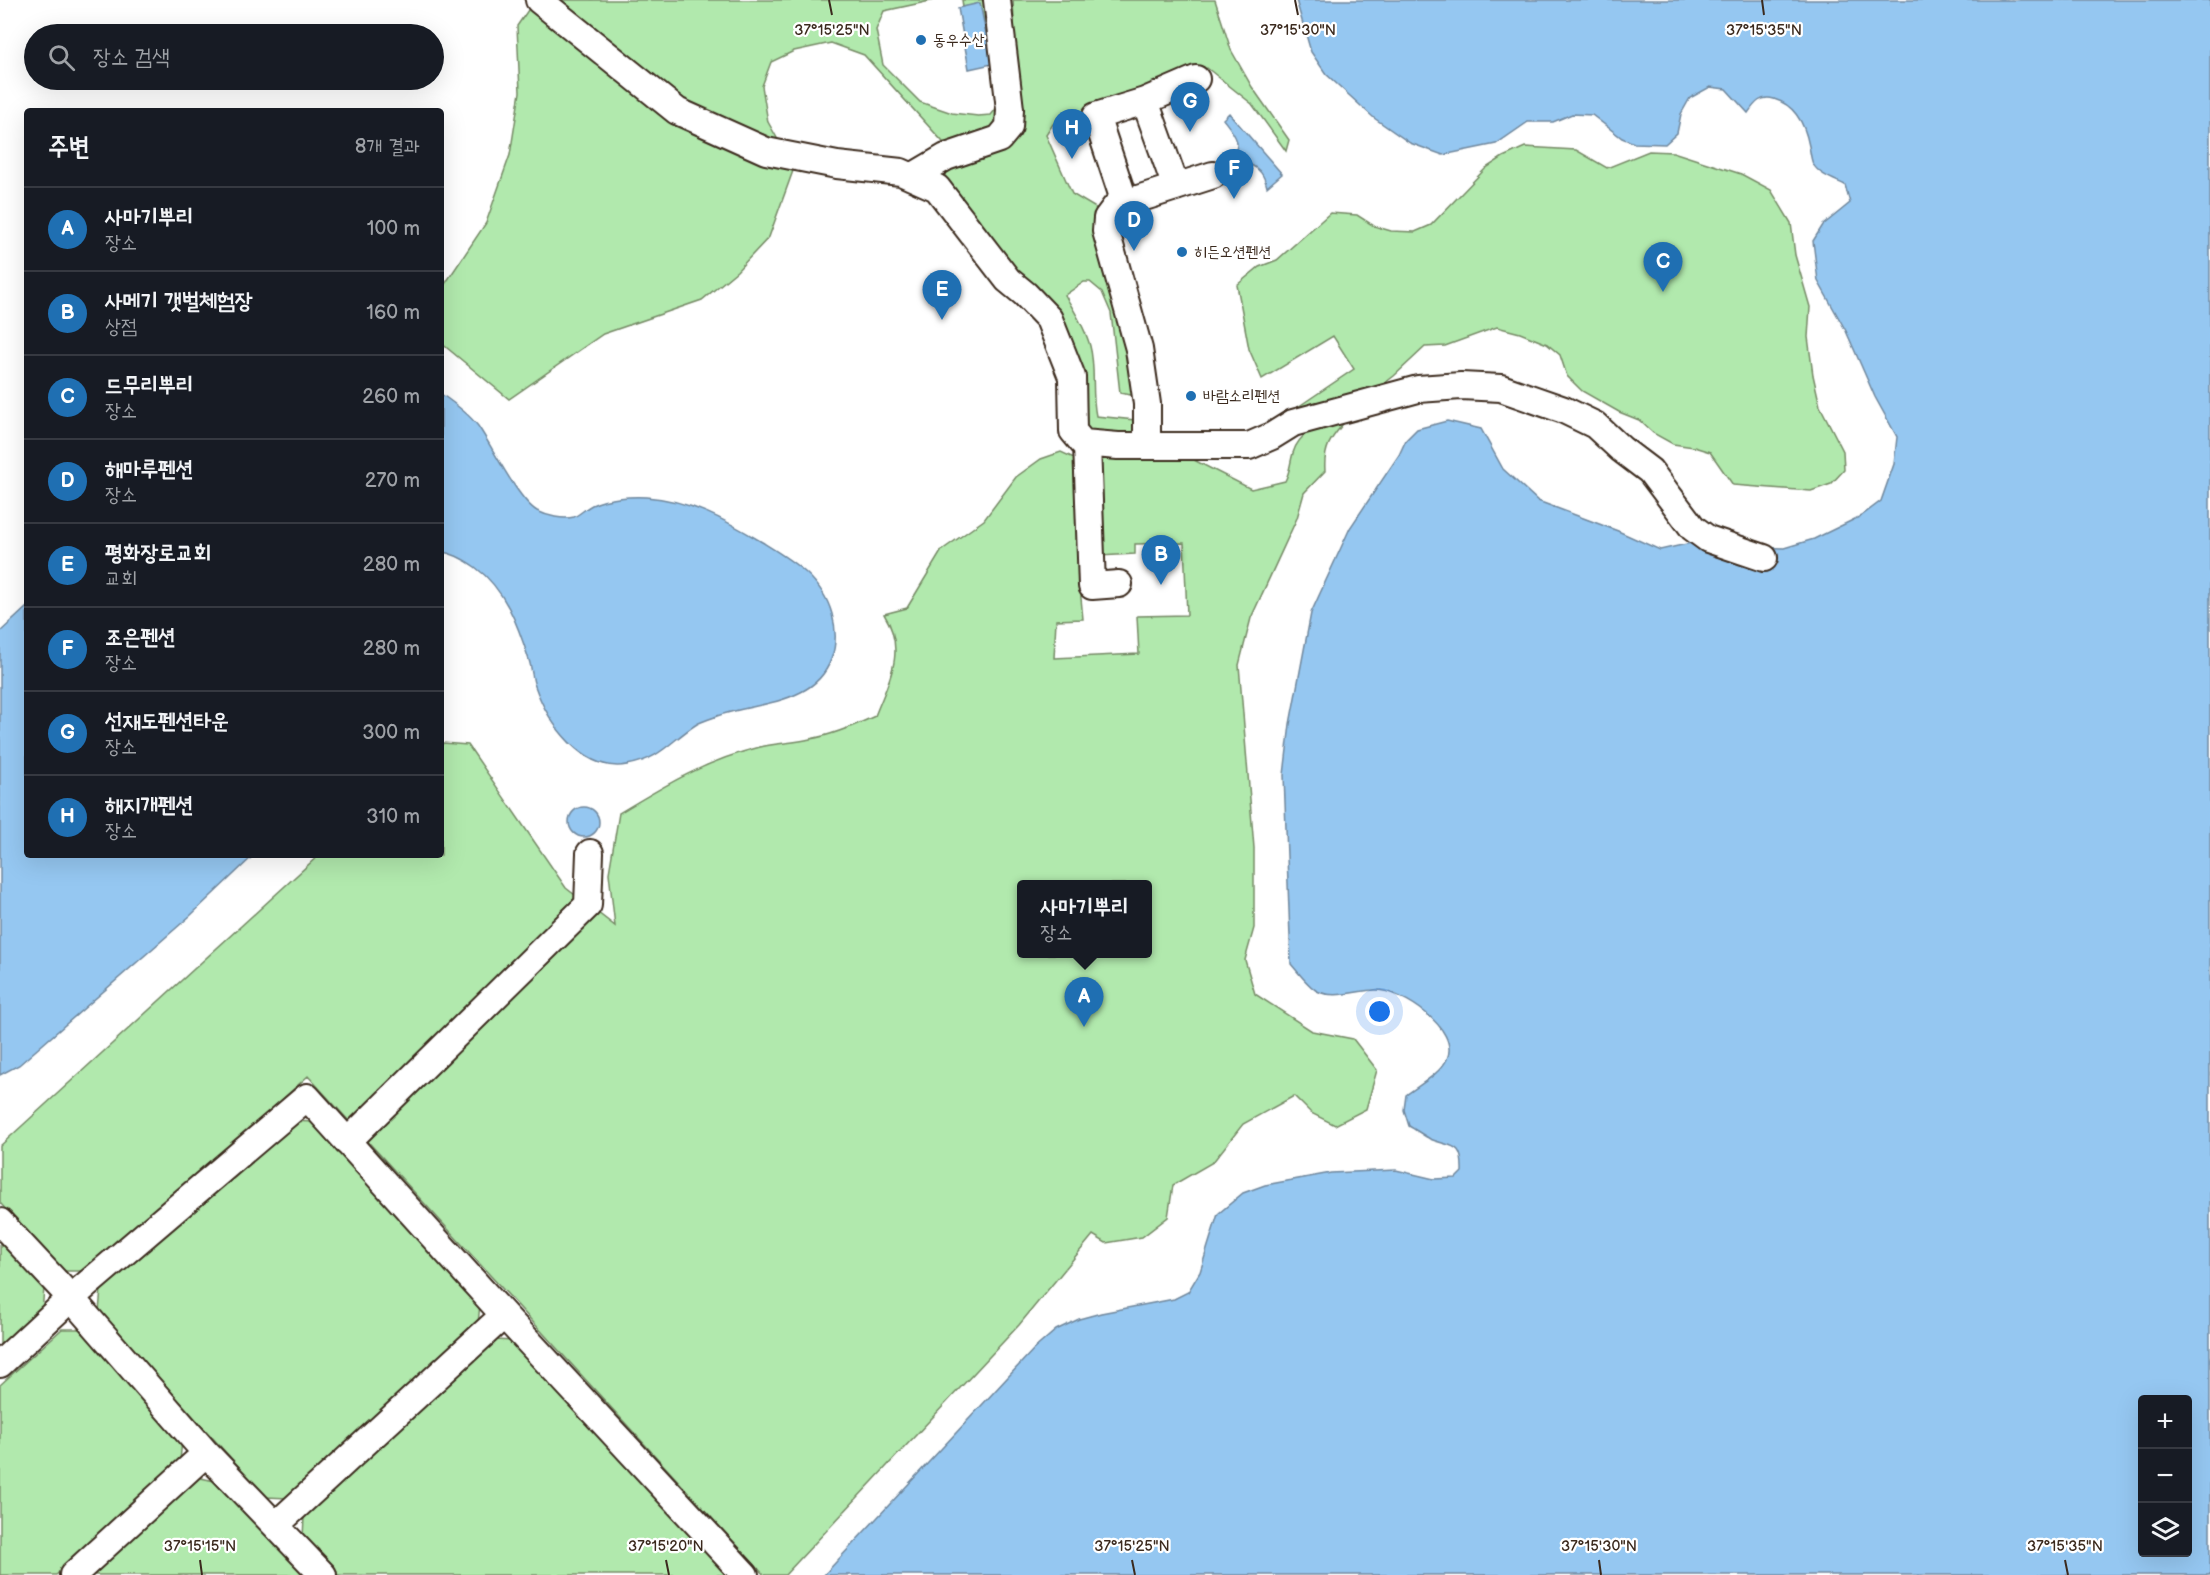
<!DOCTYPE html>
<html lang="ko">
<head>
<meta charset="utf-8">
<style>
  :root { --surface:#171b24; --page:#242831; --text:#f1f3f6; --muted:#9ea1a6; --line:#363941; --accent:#1f6fb2 }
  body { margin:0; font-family:"Balsamiq Sans","Poor Story",sans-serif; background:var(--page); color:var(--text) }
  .controls { position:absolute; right:18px; bottom:18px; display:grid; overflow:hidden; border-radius:6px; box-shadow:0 6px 24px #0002 }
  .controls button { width:54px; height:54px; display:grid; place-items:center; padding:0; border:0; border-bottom:2px solid var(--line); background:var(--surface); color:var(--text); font:30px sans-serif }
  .you { position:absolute; left:1380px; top:1012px; width:21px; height:21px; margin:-15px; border:4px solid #fff; border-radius:50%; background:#1a73e8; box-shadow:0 0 0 9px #1a73e833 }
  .badge { display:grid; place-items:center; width:39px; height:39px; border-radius:50%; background:var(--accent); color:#fff; font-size:20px; font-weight:700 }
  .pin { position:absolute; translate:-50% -50px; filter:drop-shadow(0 2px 3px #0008) }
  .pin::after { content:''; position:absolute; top:32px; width:21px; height:18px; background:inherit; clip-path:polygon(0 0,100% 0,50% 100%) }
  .popup { position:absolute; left:1017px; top:880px; width:135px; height:78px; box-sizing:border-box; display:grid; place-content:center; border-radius:6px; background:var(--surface); filter:drop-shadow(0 2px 4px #0005); font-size:20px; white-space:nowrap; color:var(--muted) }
  .popup b { font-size:22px; color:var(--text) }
  .popup::after { content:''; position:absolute; left:50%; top:100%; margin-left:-12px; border:12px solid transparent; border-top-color:var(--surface) }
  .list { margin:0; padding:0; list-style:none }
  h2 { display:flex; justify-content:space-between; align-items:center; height:78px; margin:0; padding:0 24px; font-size:26px }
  h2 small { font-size:20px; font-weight:400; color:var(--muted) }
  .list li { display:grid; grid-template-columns:39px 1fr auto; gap:18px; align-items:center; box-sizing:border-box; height:84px; padding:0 24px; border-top:2px solid var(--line) }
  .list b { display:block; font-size:22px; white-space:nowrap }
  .list p { margin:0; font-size:20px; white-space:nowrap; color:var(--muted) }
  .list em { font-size:20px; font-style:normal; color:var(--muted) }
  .icon { flex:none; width:33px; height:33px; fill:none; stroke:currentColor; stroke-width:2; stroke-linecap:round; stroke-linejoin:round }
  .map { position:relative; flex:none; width:2210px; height:1575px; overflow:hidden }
  .search { position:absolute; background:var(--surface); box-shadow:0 6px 24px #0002; left:24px; top:24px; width:420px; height:66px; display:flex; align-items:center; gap:15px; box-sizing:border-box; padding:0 21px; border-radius:33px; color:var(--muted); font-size:22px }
  .panel { position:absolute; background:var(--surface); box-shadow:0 6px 24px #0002; left:24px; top:108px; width:420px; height:750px; border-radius:6px }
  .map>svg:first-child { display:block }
</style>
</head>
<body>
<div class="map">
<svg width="2210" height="1575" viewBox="0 0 2210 1575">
  <rect width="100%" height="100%" fill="#fff"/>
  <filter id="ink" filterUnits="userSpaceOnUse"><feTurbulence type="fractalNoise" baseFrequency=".0167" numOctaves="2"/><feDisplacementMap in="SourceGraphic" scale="12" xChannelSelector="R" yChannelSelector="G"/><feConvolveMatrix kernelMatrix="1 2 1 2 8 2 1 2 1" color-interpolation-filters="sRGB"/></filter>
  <g filter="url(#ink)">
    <!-- green -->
    <path fill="#b1e9ad" stroke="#768a66" stroke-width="1.5" fill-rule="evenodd" d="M535,0H935L884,11L876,30L883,65L920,102L952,113L978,116L991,115L1000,104L1001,128L959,146L943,142L864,55L831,43L794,51L771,62L762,86L768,122L794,168L769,237L737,271L702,300L603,334L509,399L441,343V290L486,223L510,155L520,92L517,26Z
      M962,0H991L994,75L980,4L963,7Z
      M1013,0H1215L1231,50L1252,87L1289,140L1286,151L1252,104L1207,68L1174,82L1093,108L1053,124L1046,135L1072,194L1099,210L1106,281L1115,301L1137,396L1120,393L1111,313L1102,292L1090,282H1084L1065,295C1074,311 1085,327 1090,346C1096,368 1091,393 1096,416L1135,420L1136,440L1085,432L1032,291L942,172L974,152L1019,137Z
      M1525,147L1576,150L1607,168L1649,151L1673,152L1741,174L1771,190L1791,223L1795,255L1810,307L1808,337L1813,375L1820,406L1843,451L1844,470L1831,484L1811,491L1733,485L1710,452L1694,447L1673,444L1653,433L1639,420L1619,412L1582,391L1567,376L1560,355L1547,344L1520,333L1497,327L1445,346L1425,347L1394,376L1372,393L1283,417L1354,369L1333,336L1262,379L1249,349L1237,285L1259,267L1277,260L1330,213L1357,215L1374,226L1391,231L1415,232L1431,225L1486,168L1503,157Z
      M1350,415C1334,436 1323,443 1325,471L1304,493L1297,518L1251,618L1239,665L1254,848V928L1245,960L1255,994L1312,1031L1353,1039L1377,1070L1366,1109L1335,1125L1311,1113L1294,1096L1243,1124L1213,1162L1173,1185L1168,1217L1142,1237L1106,1243L1093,1235L1019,1325L785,1575H764L308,1076L92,1271H63L0,1203V1146L319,855H441V746L443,743L468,745L566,888L615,926L609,873L619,813C667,784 705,761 760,747C776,743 794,743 810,739C833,735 854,726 875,716C889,680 907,651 884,614L907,608L942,550L984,520L1016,477L1041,459L1061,452L1074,458L1078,567L1083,619L1056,620L1054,658L1139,654L1137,616L1187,615L1184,543L1135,544V554L1099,556L1095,451L1184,455L1251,489L1285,481C1290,472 1290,463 1293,453C1300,428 1328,423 1350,415ZM1021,884H1147V954H1021Z
      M289,1121L316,1122L480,1304L478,1324L288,1498L266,1497L99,1312L101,1289Z
      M0,1241L44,1287L42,1314L0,1351Z
      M62,1329H81L182,1440L180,1461L56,1575H0V1385Z
      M495,1340L514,1341L728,1575H337L303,1538L304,1517Z
      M196,1477L219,1482L305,1575H90Z"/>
    <!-- water -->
    <path fill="#95c7f1" stroke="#71889d" stroke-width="1.5" fill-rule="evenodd" d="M1296,0H2210V1575H824L1033,1350L1056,1330L1079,1319L1101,1313L1174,1299L1188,1292L1200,1272L1218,1214L1243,1193L1265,1185L1331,1173L1396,1170L1434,1179L1456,1178L1462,1172C1463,1141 1452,1148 1430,1139C1423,1135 1416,1130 1409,1126L1404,1110L1406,1095C1419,1085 1440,1074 1447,1059C1461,1029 1401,990 1376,990C1357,990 1335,1000 1317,991C1308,986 1298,972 1291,964L1284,775L1290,724L1311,613L1350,528L1399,455L1406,440L1417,429L1447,421L1481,429L1503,469L1538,501L1618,531L1660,550L1700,541L1750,547L1784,548L1814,539L1861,516L1881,501L1894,464L1897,437L1875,397L1846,331L1818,281L1813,241L1823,225L1850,203L1845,185C1835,180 1819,175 1813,164C1811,160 1810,151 1809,146C1805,125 1795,105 1774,99C1761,95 1755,103 1748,113L1726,89L1710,87L1690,98L1681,114L1677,133L1665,144L1634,143L1622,138L1592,115L1572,114L1553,122H1528L1496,144L1443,155L1410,143L1374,118L1326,74L1311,52ZM2142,1400H2188V1552H2142Z
      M980,3L992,64L969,69L958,8Z
      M1229,113L1282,174L1267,187C1264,175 1260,169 1249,164L1231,172L1225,159C1248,148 1233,132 1223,119Z
      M441,394C454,403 468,413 478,426C492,446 518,500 537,511C547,516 563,520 574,517C580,514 586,508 592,505C607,498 630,496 646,497C689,500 726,520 762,542C791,560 822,578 832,614C841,646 831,677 801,692C774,706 744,706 717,716C710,719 702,721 697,724C670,741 661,759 627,765C583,773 548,723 535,686C532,678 532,669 529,660C518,625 505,589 475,567C465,560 454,553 441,552Z
      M27,607V855H254L190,916L19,1065L0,1075V632Z
      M569 822a15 15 0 1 1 30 0a15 15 0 1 1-30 0Z"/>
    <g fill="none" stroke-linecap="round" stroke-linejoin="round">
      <!-- minor casing -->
      <g stroke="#3b2a1e" stroke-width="30">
        <path id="minor" d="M539,0L677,111L766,151L837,165L901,172L937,188L1008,280L1025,294L1049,319L1072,377L1073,431L1083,443L1118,446H1249L1272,436L1293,423L1418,389L1461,386L1501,388L1564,410L1595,425L1621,449L1650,471L1693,528L1708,539L1764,558
          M1145,101L1176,187
          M912,177L946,157L999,139L1009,127L1010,109L997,0
          M1125,203L1096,116L1145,101L1196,79
          M1087,444L1092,586L1119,584
          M1147,446V404L1139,349L1106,231L1107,218L1116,206L1213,175
          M347,1142L588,905L590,853
          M0,1222L71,1298L206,1453L323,1575
          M0,1364L71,1298L307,1097L504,1315L745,1575
          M277,1524L504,1315
          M73,1575L206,1453"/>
      </g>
      <!-- minor -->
      <use href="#minor" stroke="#fff" stroke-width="26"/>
    </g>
  </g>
  <!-- ticks -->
  <path fill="none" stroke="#3b2a1e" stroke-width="2" d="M829,0L832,15M1295,0L1298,15M1762,0L1764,15M200,1560L202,1575M666,1560L669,1575M1132,1560L1135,1575M1599,1560L1601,1575M2065,1560L2068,1575"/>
  <!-- markers -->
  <g fill="#1f6fb2" stroke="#fff" stroke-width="2">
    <circle cx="921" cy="40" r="6"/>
    <circle cx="1182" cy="252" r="6"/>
    <circle cx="1191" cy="396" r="6"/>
  </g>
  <g text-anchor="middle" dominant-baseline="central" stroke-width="4.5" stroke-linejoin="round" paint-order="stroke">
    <!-- poi labels -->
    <g font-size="16" fill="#3b2a1e" stroke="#fff" text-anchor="start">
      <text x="933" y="40">동우수산</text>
      <text x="1194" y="252">히든오션펜션</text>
      <text x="1203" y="396">바람소리펜션</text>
    </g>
  </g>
  <g font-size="15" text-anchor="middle" fill="#3b2a1e" stroke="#fff" stroke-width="4.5" stroke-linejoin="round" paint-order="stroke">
    <text x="832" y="35">37°15'25"N</text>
    <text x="1298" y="35">37°15'30"N</text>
    <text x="1764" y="35">37°15'35"N</text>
    <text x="200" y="1551">37°15'15"N</text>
    <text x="666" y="1551">37°15'20"N</text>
    <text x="1132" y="1551">37°15'25"N</text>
    <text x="1599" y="1551">37°15'30"N</text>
    <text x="2065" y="1551">37°15'35"N</text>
  </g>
</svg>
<div class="controls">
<button>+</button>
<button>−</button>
<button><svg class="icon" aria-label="layers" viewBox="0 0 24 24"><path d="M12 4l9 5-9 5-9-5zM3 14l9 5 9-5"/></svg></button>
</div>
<div class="you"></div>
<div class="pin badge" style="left:1084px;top:1027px">A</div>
<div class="popup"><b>사마기뿌리</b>장소</div>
<div class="pin badge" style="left:1161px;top:585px">B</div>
<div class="pin badge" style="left:1663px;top:292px">C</div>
<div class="pin badge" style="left:1134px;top:251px">D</div>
<div class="pin badge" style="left:942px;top:320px">E</div>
<div class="pin badge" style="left:1234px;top:199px">F</div>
<div class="pin badge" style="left:1190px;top:132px">G</div>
<div class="pin badge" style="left:1072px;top:159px">H</div>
<div class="search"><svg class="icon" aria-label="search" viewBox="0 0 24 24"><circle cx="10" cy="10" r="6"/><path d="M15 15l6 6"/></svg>장소 검색</div>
<section class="panel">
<h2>주변<small>8개 결과</small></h2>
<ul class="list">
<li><span class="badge">A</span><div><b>사마기뿌리</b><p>장소</p></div><em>100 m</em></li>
<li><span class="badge">B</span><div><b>사메기 갯벌체험장</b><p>상점</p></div><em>160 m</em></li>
<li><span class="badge">C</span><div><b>드무리뿌리</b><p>장소</p></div><em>260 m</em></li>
<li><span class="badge">D</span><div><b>해마루펜션</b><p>장소</p></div><em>270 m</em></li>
<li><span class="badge">E</span><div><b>평화장로교회</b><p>교회</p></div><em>280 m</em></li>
<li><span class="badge">F</span><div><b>조은펜션</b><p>장소</p></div><em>280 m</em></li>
<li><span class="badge">G</span><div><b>선재도펜션타운</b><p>장소</p></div><em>300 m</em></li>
<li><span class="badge">H</span><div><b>해지개펜션</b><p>장소</p></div><em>310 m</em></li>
</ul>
</section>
</div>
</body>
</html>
